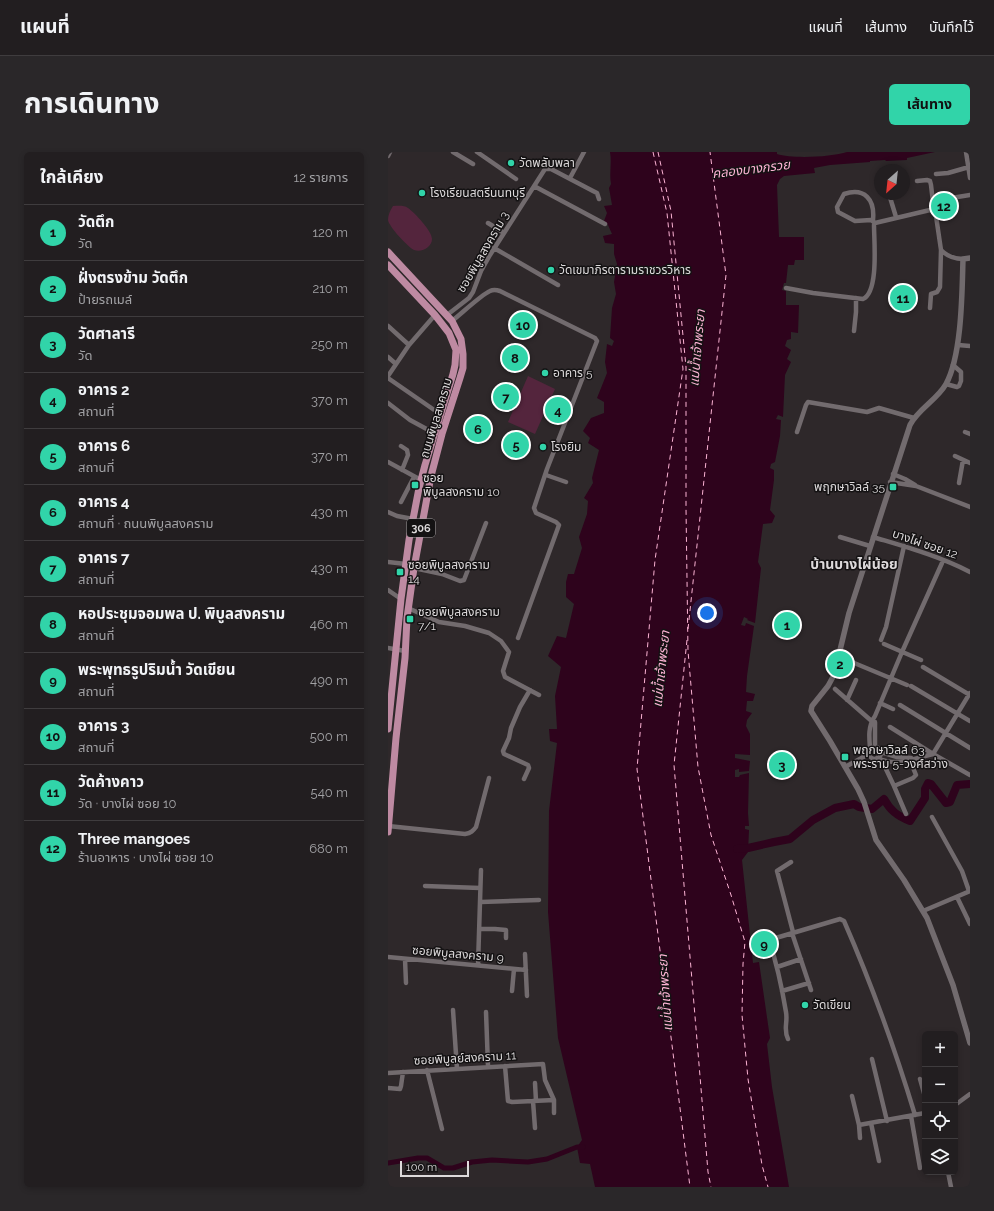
<!DOCTYPE html>
<html lang="th">
<head>
<meta charset="utf-8">
<style>
  :root { --surface:#221e20; --page:#2a2729; --text:#f1f3f6; --muted:#a2a2a5; --line:#3f3c3e; --accent:#31d4a9 }
  body { margin:0; font-family:Raleway,"Noto Sans Thai",sans-serif; background:var(--page); color:var(--text) }
  .controls { position:absolute; right:12px; bottom:12px; display:grid; overflow:hidden; border-radius:6px; box-shadow:0 2px 6px #0003 }
  .controls button { width:36px; height:36px; display:grid; place-items:center; padding:0; border:0; border-bottom:1px solid var(--line); background:var(--surface); color:var(--text); font:20px sans-serif }
  .compass { position:absolute; left:486px; top:12px; width:36px; height:36px; border-radius:50%; background:var(--surface); box-shadow:0 2px 6px #0003; rotate:207deg }
  .scale { position:absolute; left:12px; bottom:10px; width:69px; box-sizing:border-box; padding-left:4px; border:2px solid #dddadb; border-top:0; font-size:11px; line-height:14px; white-space:nowrap; color:#dddadb; -webkit-text-stroke:3px #141213; paint-order:stroke }
  .you { position:absolute; left:319px; top:461px; width:14px; height:14px; margin:-10px; border:3px solid #fff; border-radius:50%; background:#1a73e8; box-shadow:0 0 0 6px #1a73e833 }
  .badge { display:grid; place-items:center; width:26px; height:26px; border-radius:50%; background:var(--accent); color:#111; font-size:13px; font-weight:700 }
  .pin { position:absolute; translate:-50% -50%; border:2px solid #fff; box-shadow:0 1px 4px #0006 }
  .list { margin:0; padding:0; list-style:none }
  h2 { display:flex; justify-content:space-between; align-items:center; height:52px; margin:0; padding:0 16px; font-size:17px }
  h2 small { font-size:13px; font-weight:400; color:var(--muted) }
  .list li { display:grid; grid-template-columns:26px 1fr auto; gap:12px; align-items:center; box-sizing:border-box; height:56px; padding:0 16px; border-top:1px solid var(--line) }
  .list b { display:block; font-size:15px; white-space:nowrap }
  .list p { margin:0; font-size:13px; white-space:nowrap; color:var(--muted) }
  .list em { font-size:13px; font-style:normal; color:var(--muted) }
  .icon { flex:none; width:22px; height:22px; fill:none; stroke:currentColor; stroke-width:2; stroke-linecap:round; stroke-linejoin:round }
  .map { position:relative; flex:none; width:582px; height:1035px; overflow:hidden; border-radius:6px }
  header { display:flex; align-items:center; gap:24px; box-sizing:border-box; height:56px; padding:0 20px; background:var(--surface); border-bottom:1px solid var(--line) }
  header strong { font-size:19px }
  nav { display:flex; gap:22px; margin-inline-start:auto; font-size:14px }
  .intro { display:flex; align-items:center; justify-content:space-between; box-sizing:border-box; height:96px; padding:0 24px }
  h1 { margin:0; font-size:28px }
  .button { padding:10px 18px; border-radius:6px; background:var(--accent); color:#111; font-size:14px; font-weight:700 }
  main { display:flex; gap:24px; padding:0 24px }
  aside { flex:1; background:var(--surface); border-radius:6px; box-shadow:0 2px 6px #0003 }
  .map>svg:first-child { display:block }
</style>
</head>
<body>
<header>
<strong>แผนที่</strong>
<nav><a>แผนที่</a><a>เส้นทาง</a><a>บันทึกไว้</a></nav>
</header>
<div class="intro"><h1>การเดินทาง</h1><a class="button">เส้นทาง</a></div>
<main>
<aside>
<h2>ใกล้เคียง<small>12 รายการ</small></h2>
<ul class="list">
<li><span class="badge">1</span><div><b>วัดตึก</b><p>วัด</p></div><em>120 m</em></li>
<li><span class="badge">2</span><div><b>ฝั่งตรงข้าม วัดตึก</b><p>ป้ายรถเมล์</p></div><em>210 m</em></li>
<li><span class="badge">3</span><div><b>วัดศาลารี</b><p>วัด</p></div><em>250 m</em></li>
<li><span class="badge">4</span><div><b>อาคาร 2</b><p>สถานที่</p></div><em>370 m</em></li>
<li><span class="badge">5</span><div><b>อาคาร 6</b><p>สถานที่</p></div><em>370 m</em></li>
<li><span class="badge">6</span><div><b>อาคาร 4</b><p>สถานที่ · ถนนพิบูลสงคราม</p></div><em>430 m</em></li>
<li><span class="badge">7</span><div><b>อาคาร 7</b><p>สถานที่</p></div><em>430 m</em></li>
<li><span class="badge">8</span><div><b>หอประชุมจอมพล ป. พิบูลสงคราม</b><p>สถานที่</p></div><em>460 m</em></li>
<li><span class="badge">9</span><div><b>พระพุทธรูปริมน้ำ วัดเขียน</b><p>สถานที่</p></div><em>490 m</em></li>
<li><span class="badge">10</span><div><b>อาคาร 3</b><p>สถานที่</p></div><em>500 m</em></li>
<li><span class="badge">11</span><div><b>วัดค้างคาว</b><p>วัด · บางไผ่ ซอย 10</p></div><em>540 m</em></li>
<li><span class="badge">12</span><div><b>Three mangoes</b><p>ร้านอาหาร · บางไผ่ ซอย 10</p></div><em>680 m</em></li>
</ul>
</aside>
<div class="map">
<svg width="582" height="1035" viewBox="0 0 582 1035">
  <rect width="100%" height="100%" fill="#2e282a"/>
  <!-- green -->
  <path fill="#54253d" d="M5,54C10,54 16,53 20,56C27,61 44,79 44,87C44,95 34,101 26,98C20,95 1,75 0,68C0,63 2,59 5,54Z
    M140,224L167,237L147,282L120,270Z"/>
  <!-- water -->
  <path fill="#2e031c" d="M222,0H389V2C404,7 444,5 459,0H547L519,6V8L498,9L497,8L482,9V10L442,13L426,16L427,21L396,24L392,27L389,33L391,85H416V108H407L406,113H400L398,131H396L394,138L398,139V153H411L410,181L403,180V187L399,188L397,194L403,198L399,207L403,210L397,223L395,265L390,263L388,267L393,268L392,284L387,310L383,312L382,316L386,318V328L382,358L387,364L384,371L375,372L370,410L373,416L367,471L359,468L360,467L356,465L353,473L357,474L358,471L366,474L359,524L358,540L367,542L365,549H359L358,559L364,561L359,568L358,574L362,582V603L347,602V606L362,609L361,619L351,620V617L347,618V625H351L352,623L361,621L360,661L361,674H357V677L361,678L360,700L354,708L365,811L371,810L382,886L379,892L384,935L401,1035H207L202,1012L192,1011L189,995L194,988L170,886L160,760L161,659L169,591L162,589L161,577H169L167,544L173,515L160,504L169,484L178,486L186,452L178,445V430L180,422H186L194,396L191,385L199,362L200,349L196,346L205,331L204,326L211,298L200,291L202,286L195,279L203,266L216,261V250L209,246L219,221L217,210L219,192L224,194L226,189L222,186L224,156L228,142L226,130L229,112L226,102V92L217,91L215,84L224,82L220,73L216,69L219,61L216,54L224,53L221,36L223,32C221,21 224,11 222,0Z"/>
  <g fill="none" stroke-linecap="round" stroke-linejoin="round">
    <!-- canal -->
    <path stroke="#2e031c" stroke-width="5" d="M0,1011L30,1006H39L56,1016H65L84,1010L104,1008L140,1010L159,1007L189,995H195"/>
    <!-- river -->
    <path stroke="#2e031c" stroke-width="8" d="M349,697L360,696L386,690L402,687L425,668L447,656L466,652L471,655L484,657L496,647C502,658 509,664 522,669L537,646V637L540,631L543,632L558,651L562,650L569,633L582,632"/>
    <!-- ferry -->
    <path stroke="#fcb3d4" stroke-width="1" stroke-dasharray="5 4" stroke-linecap="butt" d="M265,0L279,61L295,217L267,408L249,617L302,1035
      M270,0L283,59L298,215V356L300,499L310,615L323,683L343,743L357,790L355,812L354,863L360,927L374,1013L380,1035
      M300,477L338,123L322,0
      M299,488L286,613L320,1020L323,1035"/>
    <!-- minor -->
    <path stroke="#726b6e" stroke-width="4.5" d="M65,0L85,12
      M89,0L128,27
      M578,0L582,26
      M0,4L2,0
      M548,22L560,21L581,15
      M182,26L196,0
      M529,29L539,28L542,29L543,33L546,59L548,64L553,98C559,104 566,107 575,107
      M146,34L217,72
      M501,42L508,65
      M551,48L582,43
      M485,68C487,48 477,35 456,42L449,55L450,60L467,69L483,68L487,71
      M100,71L116,81
      M487,71L542,58L546,59
      M106,96L170,133
      M398,136L425,141L475,147C491,140 486,89 486,73L487,71
      M542,156L543,142L549,140L552,135L553,98
      M59,163L81,146L85,140L93,119L102,103L157,17H163L205,39L209,41L211,47
      M64,169C73,162 93,143 102,139C106,137 109,138 112,139L207,186L209,189L159,317L146,356L148,361L168,370L171,373L130,486
      M0,174L21,193
      M466,179L468,160V146
      M570,193L582,194
      M0,205L8,212
      M0,224L21,193L47,163
      M0,226L52,262
      M558,232L569,235L571,234L573,229V220L565,213
      M0,251L22,268L46,281
      M409,280L418,253L420,250L479,260L491,256L526,266
      M577,280L582,282
      M13,294L19,298L20,303L14,318
      M567,304L582,311
      M0,310L33,328
      M505,322L517,327L527,333
      M158,323L178,330
      M502,330L528,334L582,355
      M571,331L575,308
      M13,350L26,325
      M0,360L9,364L25,367
      M452,385L482,394
      M485,385C518,395 551,404 582,420
      M0,410L18,412
      M26,416L54,422L72,429L76,428L98,371
      M0,438L13,447
      M20,456L51,470L77,474L101,481L113,489L121,500L115,519L117,525L151,543
      M493,488L498,475L516,394
      M496,492L533,508
      M0,496L17,499
      M459,508L519,533
      M535,515L582,543
      M523,534L582,569
      M447,537L487,572
      M459,548L468,528
      M492,551L505,557
      M512,553L582,596
      M502,575L545,602L582,541
      M487,594V570
      M481 601a6 6 0 1 1 12 0a6 6 0 1 1-12 0Z
      M482,596C481,585 480,574 487,564L514,500L554,411
      M493,600L509,605L523,606
      M489,606C511,615 523,607 545,602L582,623
      M457,615L481,602
      M497,615L506,634
      M136,627L141,616L140,613L116,602L115,599L121,586L123,576L132,555L142,538
      M518,662L506,634L525,626L528,623L521,606
      M544,665L574,719L581,739
      M0,674L77,682C83,681 85,679 88,675L101,626
      M403,710L389,719L405,780
      M37,734L92,736
      M569,745L582,772
      M93,750L151,748
      M535,759L582,739
      M92,777H107L118,778V786
      M404,781L423,838
      M137,802L139,844
      M0,805L138,818
      M17,807L18,831
      M90,813L93,718
      M389,815L413,807
      M124,839L126,817
      M394,839L421,831
      M65,858L69,917
      M98,860L100,914
      M400,887C395,877 400,871 398,860C394,836 389,812 381,788L452,767L456,769C484,833 507,897 527,963
      M484,907L499,969
      M117,914L120,949L124,950L166,948
      M39,918L54,977
      M0,921L155,912L157,928L166,948V961
      M532,927L537,945
      M147,931L148,949
      M0,936L12,937L13,934L15,920
      M464,944L471,973L537,961
      M145,949L147,976
      M567,953L582,942
      M523,964L532,1016
      M483,971L491,1009
      M471,973L472,986
      M560,1020L563,1035"/>
    <!-- tertiary -->
    <path stroke="#726b6e" stroke-width="5.5" d="M582,106L575,107C574,140 574,203 558,232C549,248 530,257 522,273L461,461L446,523L440,534L424,554L423,559L442,589L470,637L476,650L488,688L516,728L539,766L565,833L582,891"/>
    <!-- primary -->
    <path stroke="#be8aa2" stroke-width="7" d="M0,100L64,169L73,187L75,202V216L72,226L54,282L43,324L26,416L19,466L17,506L8,586L0,680
      M0,113L47,163L61,181L68,198L67,213L65,222L37,313L31,336L21,388L13,447L0,577"/>
  </g>
  <!-- markers -->
  <g fill="#31d4a9" stroke="#141213" stroke-width="1.5">
    <circle cx="123" cy="11" r="4"/>
    <circle cx="34" cy="41" r="4"/>
    <circle cx="163" cy="118" r="4"/>
    <circle cx="157" cy="221" r="4"/>
    <circle cx="155" cy="295" r="4"/>
    <rect x="23" y="329" width="8" height="8" rx="2"/>
    <rect x="501" y="331" width="8" height="8" rx="2"/>
    <rect x="8" y="416" width="8" height="8" rx="2"/>
    <rect x="18" y="463" width="8" height="8" rx="2"/>
    <rect x="453" y="601" width="8" height="8" rx="2"/>
    <circle cx="417" cy="853" r="4"/>
  </g>
  <g text-anchor="middle" dominant-baseline="central" stroke-width="3" stroke-linejoin="round" paint-order="stroke">
    <!-- shield labels -->
    <rect fill="#141213" stroke="#a19e9f" stroke-width="1" x="19" y="367" width="28" height="18" rx="3"/>
    <g font-size="11" font-weight="bold" fill="#dddadb">
      <text x="33" y="376">306</text>
    </g>
    <!-- poi labels -->
    <g font-size="12" fill="#dddadb" stroke="#141213" text-anchor="start">
      <text x="131" y="11">วัดพลับพลา</text>
      <text x="42" y="41">โรงเรียนสตรีนนทบุรี</text>
      <text x="171" y="118">วัดเขมาภิรตารามราชวรวิหาร</text>
      <text x="165" y="221">อาคาร 5</text>
      <text x="163" y="295">โรงยิม</text>
      <text x="35" y="326">ซอย<tspan x="35" dy="14">พิบูลสงคราม 10</tspan></text>
      <text x="497" y="335" text-anchor="end">พฤกษาวิลล์ 35</text>
      <text x="20" y="413">ซอยพิบูลสงคราม<tspan x="20" dy="14">14</tspan></text>
      <text x="30" y="460">ซอยพิบูลสงคราม<tspan x="30" dy="14">7/1</tspan></text>
      <text x="465" y="598">พฤกษาวิลล์ 63<tspan x="465" dy="14">พระราม 5-วงศ์สว่าง</tspan></text>
      <text x="425" y="853">วัดเขียน</text>
    </g>
    <!-- street labels -->
    <g font-size="12" fill="#dddadb" stroke="#141213">
      <text transform="translate(95 100) rotate(-60)">ซอยพิบูลสงคราม 3</text>
      <text transform="translate(48 266) rotate(-73)">ถนนพิบูลสงคราม</text>
      <text transform="translate(537 392) rotate(19)">บางไผ่ ซอย 12</text>
      <text transform="translate(70 802) rotate(5)">ซอยพิบูลสงคราม 9</text>
      <text transform="translate(77 906) rotate(-3)">ซอยพิบูลย์สงคราม 11</text>
    </g>
    <!-- water labels -->
    <g font-size="13" font-style="italic" fill="#fcb3d4" stroke="#141213">
      <text transform="translate(363 17) rotate(-7)">คลองบางกรวย</text>
      <text transform="translate(309 196) rotate(-85)">แม่น้ำเจ้าพระยา</text>
      <text transform="translate(273 517) rotate(-84)">แม่น้ำเจ้าพระยา</text>
      <text transform="translate(277 841) rotate(-94)">แม่น้ำเจ้าพระยา</text>
    </g>
    <!-- quarter labels -->
    <g font-size="14" font-weight="bold" fill="#dddadb" stroke="#141213">
      <text x="466" y="412">บ้านบางไผ่น้อย</text>
    </g>
  </g>
</svg>
<div class="controls">
<button>+</button>
<button>−</button>
<button><svg class="icon" aria-label="locate" viewBox="0 0 24 24"><circle cx="12" cy="12" r="6"/><path d="M12 2v4M12 18v4M2 12h4M18 12h4"/></svg></button>
<button><svg class="icon" aria-label="layers" viewBox="0 0 24 24"><path d="M12 4l9 5-9 5-9-5zM3 14l9 5 9-5"/></svg></button>
</div>
<svg class="compass" viewBox="-18 -18 36 36"><path d="M0-13l5 13h-10z" fill="#e53935"/><path d="M0 13l5-13h-10z" fill="#a2a2a5"/></svg>
<div class="scale">100 m</div>
<div class="you"></div>
<div class="pin badge" style="left:399px;top:473px">1</div>
<div class="pin badge" style="left:452px;top:512px">2</div>
<div class="pin badge" style="left:394px;top:613px">3</div>
<div class="pin badge" style="left:170px;top:258px">4</div>
<div class="pin badge" style="left:128px;top:293px">5</div>
<div class="pin badge" style="left:90px;top:277px">6</div>
<div class="pin badge" style="left:118px;top:245px">7</div>
<div class="pin badge" style="left:127px;top:206px">8</div>
<div class="pin badge" style="left:376px;top:792px">9</div>
<div class="pin badge" style="left:135px;top:173px">10</div>
<div class="pin badge" style="left:515px;top:146px">11</div>
<div class="pin badge" style="left:556px;top:54px">12</div>
</div>
</main>
</body>
</html>
